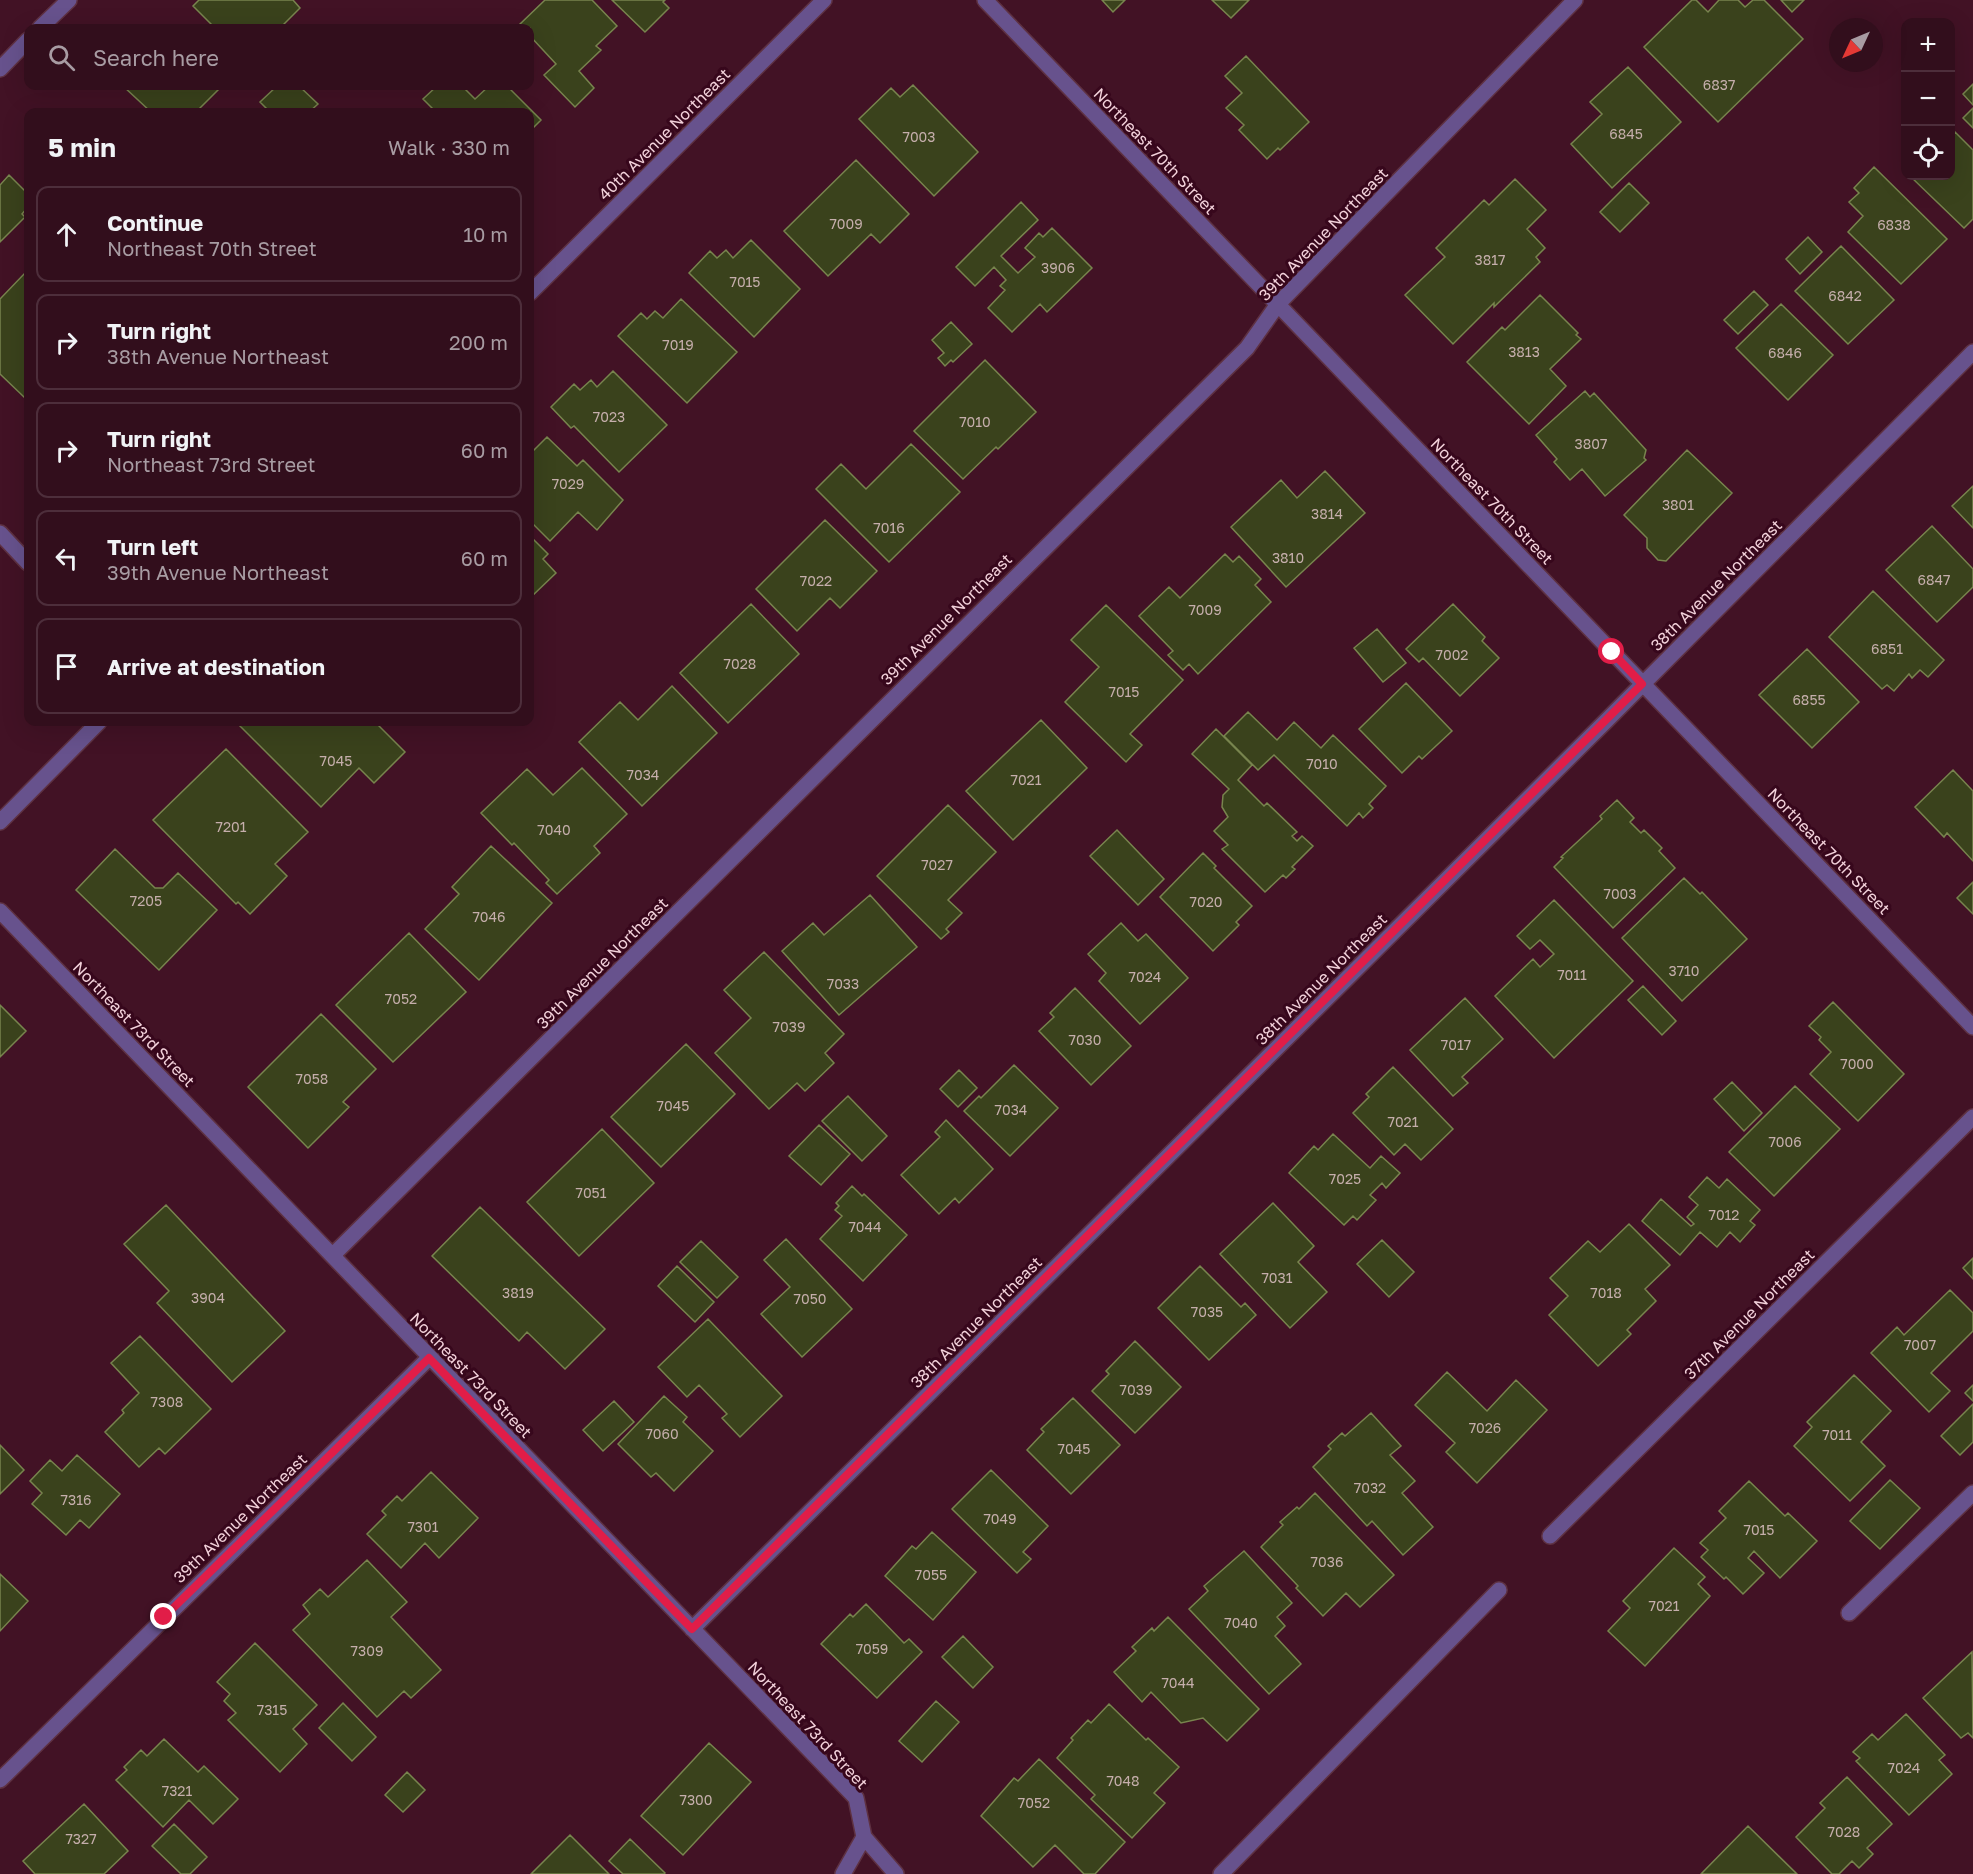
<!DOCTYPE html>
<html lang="en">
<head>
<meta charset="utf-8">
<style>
  :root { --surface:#320e1c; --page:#3a1725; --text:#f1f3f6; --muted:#a89ca3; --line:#4d2e3b }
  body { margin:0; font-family:"Golos Text",sans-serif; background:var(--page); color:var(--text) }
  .controls { position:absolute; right:18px; top:18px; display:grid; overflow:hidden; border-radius:12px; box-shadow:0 6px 24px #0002 }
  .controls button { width:54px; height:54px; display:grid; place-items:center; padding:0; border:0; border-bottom:2px solid var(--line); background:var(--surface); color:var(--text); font:30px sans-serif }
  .compass { position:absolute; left:1829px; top:18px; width:54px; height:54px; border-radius:50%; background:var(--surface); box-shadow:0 6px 24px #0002; rotate:226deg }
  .stop { position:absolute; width:18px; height:18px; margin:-14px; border:4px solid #e11d48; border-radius:50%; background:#fff }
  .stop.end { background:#e11d48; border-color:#fff; box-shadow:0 2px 6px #0008 }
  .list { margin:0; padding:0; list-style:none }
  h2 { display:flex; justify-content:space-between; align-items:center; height:78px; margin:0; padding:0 24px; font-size:26px }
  h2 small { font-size:20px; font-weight:400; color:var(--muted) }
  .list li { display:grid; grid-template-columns:39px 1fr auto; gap:18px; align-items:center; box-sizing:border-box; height:96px; margin:0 12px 12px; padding:0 12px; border:2px solid var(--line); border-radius:12px }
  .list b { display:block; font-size:22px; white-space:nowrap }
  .list p { margin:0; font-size:20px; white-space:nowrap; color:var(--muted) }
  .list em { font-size:20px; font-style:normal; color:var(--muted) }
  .icon { flex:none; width:33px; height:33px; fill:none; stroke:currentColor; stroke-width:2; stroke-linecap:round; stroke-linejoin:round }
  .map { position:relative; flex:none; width:1973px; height:1874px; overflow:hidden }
  .search { position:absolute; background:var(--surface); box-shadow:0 6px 24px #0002; left:24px; top:24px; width:510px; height:66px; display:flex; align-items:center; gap:15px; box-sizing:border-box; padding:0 21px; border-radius:12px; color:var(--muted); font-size:22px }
  .panel { position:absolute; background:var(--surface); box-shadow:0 6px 24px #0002; left:24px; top:108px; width:510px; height:618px; border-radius:12px }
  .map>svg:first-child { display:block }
</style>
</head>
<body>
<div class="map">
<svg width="1973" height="1874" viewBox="0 0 1973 1874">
  <rect width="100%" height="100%" fill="#421225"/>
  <!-- building -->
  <path fill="#3a421c" stroke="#78844e" stroke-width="1.5" d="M199,0H293L300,8L280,28H215L193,6Z
    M545,0H592L617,26L596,46L601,50L579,71L594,88L575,107L544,75L556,64L530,36V28H522L519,25Z
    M612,0H665L663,2L669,8L645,32Z
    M1102,0H1125L1113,12Z
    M1212,0H1249L1231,18Z
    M1692,0H1696L1708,12L1719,0H1738L1745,7L1753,0H1764L1803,39L1718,122L1644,47Z
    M1781,0H1804L1792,12Z
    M1246,56L1309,122L1280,150L1278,148L1267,159L1239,130L1244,125L1226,108L1242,93L1225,76Z
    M1628,67L1681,122L1612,188L1571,144L1602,114L1590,102Z
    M1973,84V105L1963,94Z
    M913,85L978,152L934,196L859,119L891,88L900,97Z
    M123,86H222L198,110L200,112H151Z
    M277,86H299L318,104L309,112H270L260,102Z
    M437,86H462L475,99L489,86H507L541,120L530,131V112H436L423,99Z
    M1973,108V128L1963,118Z
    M1955,132L1973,150V219L1964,228L1910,176H1950V137Z
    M856,160L909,214L880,243L871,234L828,276L784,231Z
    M1874,167L1947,239L1901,284L1848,232L1863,216L1849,202L1859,193L1854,188Z
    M9,175L28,194V207L22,214L25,217L0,242V185Z
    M1515,179L1546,210L1527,229L1545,248L1536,257L1540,262L1494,307V303L1453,344L1405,295L1445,257L1436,248L1484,200L1489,205Z
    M1629,183L1649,203L1620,232L1600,212Z
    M1021,202L1038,220L1001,256L1018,273L1035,257L1025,248L1039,233L1043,237L1052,228L1092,268L1047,312L1040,304L1012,332L988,308L1005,290L1000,286L1006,280L994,267L975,286L956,267Z
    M1808,237L1822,252L1800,274L1786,259Z
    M751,240L800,289L754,337L689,273L710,251L717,258L726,250L733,258Z
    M1841,246L1894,300L1848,344L1795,291Z
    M25,273L28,276V393L24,397L0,374V299Z
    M1754,291L1768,305L1738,334L1724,320Z
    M1540,295L1578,333L1576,335L1581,339L1550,369L1566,386L1529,424L1467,362L1502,327L1505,330Z
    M681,299L737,352L687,403L618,336L641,313L647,319L655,311L663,318Z
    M1781,304L1833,355L1788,400L1736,348Z
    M951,322L972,344L953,362L951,360L945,366L938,358L944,353L932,340Z
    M985,360L1036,412L998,449L996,447L963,479L914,431Z
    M613,371L667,425L619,472L574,426L571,428L551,407L574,384L580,390L591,380L597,387Z
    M1585,391L1590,397L1594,393L1646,450L1644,458L1646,460L1605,496L1582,469L1570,480L1554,462L1557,459L1536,435Z
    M547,437L577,466L583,460L623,500L597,530L578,512L550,541L530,521V451L531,453Z
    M911,444L960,492L889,562L816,489L841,464L866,489Z
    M1687,450L1732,493L1666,561L1658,560L1647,548V538L1624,515Z
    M1325,471L1365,513L1286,587L1231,527L1281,480L1297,498Z
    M1973,486V528L1952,506Z
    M825,520L877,571L840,608L830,598L797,631L756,589Z
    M1932,526L1973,569V587L1937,622L1886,570Z
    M530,536L548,554L543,559L556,573L532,596L530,593Z
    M1225,554L1233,562L1239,556L1261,579L1255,585L1271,602L1198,674L1189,664L1183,670L1168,655L1173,651L1139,616L1169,587L1180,598Z
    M1873,591L1944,660L1928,677L1920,670L1912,678L1909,674L1894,691L1887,685L1882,689L1829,637Z
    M751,604L799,654L728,723L680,673Z
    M1453,604L1485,637L1482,641L1499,658L1460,696L1423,658L1419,662L1406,649Z
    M1106,605L1183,680L1130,734L1142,745L1126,762L1065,702L1099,667L1071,640Z
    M1377,629L1406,663L1383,682L1354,648Z
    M1807,649L1859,702L1812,748L1759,695Z
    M1406,683L1452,731L1422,759L1419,756L1402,773L1359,729Z
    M672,686L717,733L642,806L579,742L620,702L638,720Z
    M1248,712L1277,740L1294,722L1321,748L1333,735L1386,786L1369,804L1373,808L1363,818L1359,813L1347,826L1274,755L1258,770L1224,736Z
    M1041,720L1087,768L1013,840L966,791Z
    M244,722H309L311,724L314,722H375L405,752L374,783L359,768L321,807L240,726Z
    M1216,729L1252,765L1238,780L1264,806L1267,803L1297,832L1292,836L1297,841L1302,836L1313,846L1292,867L1295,869L1286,878L1283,875L1265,892L1222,849L1228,845L1214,831L1228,817L1222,807L1223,795L1229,789L1192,754Z
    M226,749L308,832L275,864L287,876L250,914L238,902L236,904L153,820Z
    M582,768L627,814L594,846L600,853L557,894L546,883L549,880L514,843L512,845L481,813L527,769L553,795Z
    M1953,770L1973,791V861L1947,833L1944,837L1915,807Z
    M1617,800L1634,818L1630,822L1641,833L1644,830L1662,848L1659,851L1675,868L1613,928L1554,867L1563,858L1561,857L1602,819L1600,816Z
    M948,805L996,852L948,900L962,913L946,929L949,932L941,939L877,876Z
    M1117,830L1164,879L1138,905L1090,856Z
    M491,846L552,903L479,980L425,929L459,894L452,887Z
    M115,849L155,888H163L178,873L217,910L159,970L76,890Z
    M1203,853L1216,866L1214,868L1252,906L1236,922L1239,925L1213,951L1160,897Z
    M1684,878L1700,894L1702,892L1747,939L1682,1001L1622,938Z
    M1973,882V914L1957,898Z
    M870,895L917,947L839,1015L782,951L813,923L824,935Z
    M1554,900L1633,981L1554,1058L1495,996L1533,959L1540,967L1554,954L1540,940L1530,949L1517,936Z
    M1121,923L1138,941L1146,934L1188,978L1140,1024L1099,981L1106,973L1088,954Z
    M409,933L466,992L393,1062L336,1005Z
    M764,952L844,1034L825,1053L834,1063L805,1091L797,1083L769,1109L715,1053L751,1018L724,990Z
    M1643,986L1676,1021L1662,1035L1628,1000Z
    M1075,988L1131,1046L1091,1085L1039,1031L1054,1017L1050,1013Z
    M1465,998L1503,1039L1462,1077L1468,1083L1453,1096L1410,1050Z
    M1833,1002L1904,1074L1858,1121L1810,1074L1831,1052L1819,1040L1821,1037L1809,1026Z
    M0,1005L26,1031L0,1057Z
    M321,1014L376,1069L343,1102L349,1107L308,1148L248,1087Z
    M686,1044L735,1094L661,1167L611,1117Z
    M1014,1065L1058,1108L1010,1156L964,1111L979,1096L981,1098Z
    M1393,1067L1453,1129L1421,1160L1405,1144L1394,1155L1353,1113L1369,1097L1366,1094Z
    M959,1070L977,1088L958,1107L940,1089Z
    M1732,1082L1762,1113L1744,1131L1714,1099Z
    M1795,1086L1840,1129L1774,1196L1729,1152Z
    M848,1096L887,1136L862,1161L822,1121Z
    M946,1120L993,1169L959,1203L955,1198L939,1214L901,1175L940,1137L935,1132Z
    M819,1125L850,1154L821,1185L789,1156Z
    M602,1129L654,1183L579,1256L527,1202Z
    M1333,1134L1370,1168L1381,1156L1400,1173L1386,1188L1382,1183L1370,1195L1376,1200L1357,1220L1353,1216L1344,1225L1289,1173L1314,1146L1318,1150Z
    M1707,1177L1719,1188L1727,1179L1760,1210L1750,1221L1755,1225L1740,1242L1730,1232L1717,1247L1700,1232L1680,1255L1642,1221L1661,1199L1691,1226L1694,1224L1687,1217L1698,1205L1689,1197Z
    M852,1186L862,1196L864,1194L907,1235L863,1281L820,1239L842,1216L835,1210L839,1206L836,1203Z
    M1273,1203L1314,1246L1298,1262L1327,1292L1290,1328L1220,1254Z
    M166,1205L285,1331L232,1382L157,1303L169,1291L124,1244Z
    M480,1207L605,1329L565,1369L527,1332L519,1341L432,1256Z
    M1629,1224L1670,1265L1645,1289L1656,1301L1627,1330L1631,1334L1598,1366L1549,1315L1568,1296L1550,1278L1588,1241L1600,1252Z
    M786,1239L852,1309L802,1357L761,1314L790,1287L764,1260Z
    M1382,1240L1414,1272L1389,1297L1357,1264Z
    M701,1241L738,1277L717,1298L680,1262Z
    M1973,1258V1279L1963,1268Z
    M677,1266L714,1302L695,1322L658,1286Z
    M1200,1266L1241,1307L1245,1303L1256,1315L1209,1360L1158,1308Z
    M1950,1290L1973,1313V1331L1931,1373L1950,1391L1929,1412L1871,1353L1897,1327L1904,1335Z
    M708,1319L782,1396L740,1437L722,1418L727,1414L699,1385L687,1397L658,1367Z
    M140,1336L211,1409L165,1454L159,1448L139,1467L105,1432L124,1413L122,1410L139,1393L111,1363Z
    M1135,1341L1181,1387L1135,1433L1092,1391L1109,1374L1106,1371Z
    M1447,1372L1487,1411L1516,1380L1547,1410L1477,1483L1446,1452L1455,1443L1415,1405Z
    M1854,1375L1891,1411L1861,1442L1885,1466L1850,1501L1794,1446L1812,1427L1807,1422Z
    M1973,1385V1401L1965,1393Z
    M664,1396L687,1417L683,1422L713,1451L674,1491L656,1473L651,1477L618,1444Z
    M1073,1398L1120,1445L1071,1494L1027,1450L1044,1432L1041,1429Z
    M614,1401L634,1422L603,1451L583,1430Z
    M1973,1404V1442L1960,1455L1941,1436Z
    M1371,1413L1401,1446L1390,1455L1415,1481L1402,1493L1433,1527L1403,1555L1372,1521L1367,1526L1313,1467L1331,1449L1328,1446L1342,1433L1345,1436Z
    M0,1445L24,1470L0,1494Z
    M77,1455L120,1494L89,1528L80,1520L66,1535L32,1504L42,1493L30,1481L50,1460L62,1471Z
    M991,1470L1048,1526L1023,1552L1031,1559L1017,1573L952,1509Z
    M431,1472L478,1518L439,1558L425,1543L401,1568L367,1534L386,1515L382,1511L397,1496L402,1501Z
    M1890,1480L1920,1508L1880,1549L1850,1521Z
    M1749,1481L1785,1516L1788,1513L1817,1541L1780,1578L1754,1551L1748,1558L1764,1573L1743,1594L1726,1577L1724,1579L1701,1557L1708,1550L1700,1543L1726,1518L1719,1511Z
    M1315,1493L1394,1575L1360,1607L1346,1593L1323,1616L1296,1588L1298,1586L1261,1547L1283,1525L1280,1522L1297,1507L1299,1509Z
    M932,1532L976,1572L933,1620L885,1576L912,1546L916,1549Z
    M1674,1548L1705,1577L1698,1584L1710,1596L1645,1666L1608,1631L1630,1608L1623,1601Z
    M1244,1551L1292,1603L1277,1617L1285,1626L1275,1636L1301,1664L1269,1694L1189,1609L1208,1591L1204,1586Z
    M367,1560L407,1602L391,1617L441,1670L411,1698L404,1691L377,1717L293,1630L310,1614L303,1605L320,1589L328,1597Z
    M0,1574L28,1601L0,1631Z
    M866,1604L904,1643L909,1639L922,1652L877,1698L821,1644L850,1614L853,1617Z
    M1168,1617L1259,1709L1227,1741L1203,1718L1181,1723L1151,1692L1142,1702L1114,1672L1136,1651L1132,1647L1152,1628L1154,1631Z
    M963,1636L993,1667L973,1688L942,1657Z
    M255,1643L317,1705L293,1729L307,1744L280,1772L228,1720L236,1713L224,1701L230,1694L217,1682Z
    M1972,1652L1973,1738L1968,1733L1961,1738L1923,1698Z
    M936,1701L959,1722L922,1762L899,1741Z
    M343,1703L376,1737L352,1761L319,1728Z
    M1109,1704L1146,1740L1148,1738L1179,1767L1154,1793L1165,1803L1132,1838L1091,1799L1095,1795L1057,1758L1073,1740L1071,1738L1088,1720L1091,1723Z
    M1906,1714L1945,1755L1939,1760L1952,1774L1909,1815L1856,1761L1860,1758L1853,1752L1872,1734L1878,1740Z
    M164,1739L198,1772L204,1766L238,1799L213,1824L189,1800L163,1827L116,1780L127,1770L124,1767L141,1750L147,1756Z
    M709,1743L751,1782L683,1855L641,1816Z
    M1039,1759L1125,1842L1095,1874H1084L1055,1845L1033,1867L981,1816L1014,1778L1018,1781Z
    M407,1772L425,1790L403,1812L385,1795Z
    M1847,1777L1892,1824L1867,1848L1873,1854L1859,1868L1852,1861L1839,1874H1832L1796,1837L1825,1808L1820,1803Z
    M84,1804L128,1851L104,1874H35L23,1861Z
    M174,1824L207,1857L190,1874H181L152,1846Z
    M1748,1826L1797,1874H1701Z
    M570,1835L609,1874H531Z
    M630,1839L665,1873L664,1874H623L609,1861Z"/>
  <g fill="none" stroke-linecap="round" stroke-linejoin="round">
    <!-- minor casing -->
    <g stroke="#5e3142" stroke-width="18">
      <path id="minor" d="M985,0L1973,1027
        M40,28L69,0
        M0,69L28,40
        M530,293L824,0
        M0,533L28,563
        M0,822L99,722
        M0,911C286,1207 570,1503 856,1798L864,1837L896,1874
        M333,1255C638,953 940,649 1247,348L1278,304L1575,0
        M1550,1536L1973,1117
        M1849,1613L1973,1493
        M692,1629L1607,720L1973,352
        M0,1780L429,1358
        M843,1874L864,1837
        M1221,1874L1499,1590"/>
    </g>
    <!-- minor -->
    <use href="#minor" stroke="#67528d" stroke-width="15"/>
  </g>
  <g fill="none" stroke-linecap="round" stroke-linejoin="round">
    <!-- route -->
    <path stroke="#e11d48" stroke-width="8" d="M164,1617L429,1358L692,1629L1642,684L1612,652"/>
  </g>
  <g text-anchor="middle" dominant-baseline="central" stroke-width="6" stroke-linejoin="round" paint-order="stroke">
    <!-- number labels -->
    <g font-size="14" fill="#c5aeab">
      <text x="1719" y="84">6837</text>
      <text x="1626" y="133">6845</text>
      <text x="919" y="136">7003</text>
      <text x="846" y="223">7009</text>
      <text x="1894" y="224">6838</text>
      <text x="1490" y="259">3817</text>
      <text x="1058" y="267">3906</text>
      <text x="745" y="281">7015</text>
      <text x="1845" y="295">6842</text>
      <text x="678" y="344">7019</text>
      <text x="1524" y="351">3813</text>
      <text x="1785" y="352">6846</text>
      <text x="609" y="416">7023</text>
      <text x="975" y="421">7010</text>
      <text x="1591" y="443">3807</text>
      <text x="568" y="483">7029</text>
      <text x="1678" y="504">3801</text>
      <text x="1327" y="513">3814</text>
      <text x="889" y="527">7016</text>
      <text x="1288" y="557">3810</text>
      <text x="1934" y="579">6847</text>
      <text x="816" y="580">7022</text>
      <text x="1205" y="609">7009</text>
      <text x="1887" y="648">6851</text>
      <text x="1452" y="654">7002</text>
      <text x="740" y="663">7028</text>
      <text x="1124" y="691">7015</text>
      <text x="1809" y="699">6855</text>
      <text x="336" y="760">7045</text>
      <text x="1322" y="763">7010</text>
      <text x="643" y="774">7034</text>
      <text x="1026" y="779">7021</text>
      <text x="231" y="826">7201</text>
      <text x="554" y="829">7040</text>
      <text x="937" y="864">7027</text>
      <text x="1620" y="893">7003</text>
      <text x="146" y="900">7205</text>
      <text x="1206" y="901">7020</text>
      <text x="489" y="916">7046</text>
      <text x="1684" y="970">3710</text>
      <text x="1572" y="974">7011</text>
      <text x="1145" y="976">7024</text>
      <text x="843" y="983">7033</text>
      <text x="401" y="998">7052</text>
      <text x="789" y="1026">7039</text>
      <text x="1085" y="1039">7030</text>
      <text x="1456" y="1044">7017</text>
      <text x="1857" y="1063">7000</text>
      <text x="312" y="1078">7058</text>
      <text x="673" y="1105">7045</text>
      <text x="1011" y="1109">7034</text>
      <text x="1403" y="1121">7021</text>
      <text x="1785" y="1141">7006</text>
      <text x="1345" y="1178">7025</text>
      <text x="591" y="1192">7051</text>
      <text x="1724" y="1214">7012</text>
      <text x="865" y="1226">7044</text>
      <text x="1277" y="1277">7031</text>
      <text x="518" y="1292">3819</text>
      <text x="1606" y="1292">7018</text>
      <text x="208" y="1297">3904</text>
      <text x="810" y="1298">7050</text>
      <text x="1207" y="1311">7035</text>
      <text x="1920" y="1344">7007</text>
      <text x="1136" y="1389">7039</text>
      <text x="167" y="1401">7308</text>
      <text x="1485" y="1427">7026</text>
      <text x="662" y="1433">7060</text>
      <text x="1837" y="1434">7011</text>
      <text x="1074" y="1448">7045</text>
      <text x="1370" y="1487">7032</text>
      <text x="76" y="1499">7316</text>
      <text x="1000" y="1518">7049</text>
      <text x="423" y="1526">7301</text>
      <text x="1759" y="1529">7015</text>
      <text x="1327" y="1561">7036</text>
      <text x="931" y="1574">7055</text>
      <text x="1664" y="1605">7021</text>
      <text x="1241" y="1622">7040</text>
      <text x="872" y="1648">7059</text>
      <text x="367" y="1650">7309</text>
      <text x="1178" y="1682">7044</text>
      <text x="272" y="1709">7315</text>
      <text x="1904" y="1767">7024</text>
      <text x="1123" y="1780">7048</text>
      <text x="177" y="1790">7321</text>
      <text x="696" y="1799">7300</text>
      <text x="1034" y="1802">7052</text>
      <text x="1844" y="1831">7028</text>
      <text x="81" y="1838">7327</text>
    </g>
    <!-- street labels -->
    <g font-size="16" fill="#f3d2db" stroke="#37071c">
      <text transform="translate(664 134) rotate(-45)">40th Avenue Northeast</text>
      <text transform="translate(1155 151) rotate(46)">Northeast 70th Street</text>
      <text transform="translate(1323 234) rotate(-46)">39th Avenue Northeast</text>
      <text transform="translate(1492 501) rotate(46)">Northeast 70th Street</text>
      <text transform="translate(1716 585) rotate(-45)">38th Avenue Northeast</text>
      <text transform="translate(946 619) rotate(-45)">39th Avenue Northeast</text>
      <text transform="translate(1829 851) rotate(46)">Northeast 70th Street</text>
      <text transform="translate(602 963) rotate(-45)">39th Avenue Northeast</text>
      <text transform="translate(1321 979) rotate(-45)">38th Avenue Northeast</text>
      <text transform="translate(134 1024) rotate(46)">Northeast 73rd Street</text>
      <text transform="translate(1749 1314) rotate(-45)">37th Avenue Northeast</text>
      <text transform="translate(976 1322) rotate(-45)">38th Avenue Northeast</text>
      <text transform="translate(471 1375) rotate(46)">Northeast 73rd Street</text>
      <text transform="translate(240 1518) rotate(-44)">39th Avenue Northeast</text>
      <text transform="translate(808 1725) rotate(47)">Northeast 73rd Street</text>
    </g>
  </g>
</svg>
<div class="controls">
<button>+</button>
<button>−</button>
<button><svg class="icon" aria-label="locate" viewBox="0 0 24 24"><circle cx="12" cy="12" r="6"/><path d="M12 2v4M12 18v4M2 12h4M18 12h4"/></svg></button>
</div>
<svg class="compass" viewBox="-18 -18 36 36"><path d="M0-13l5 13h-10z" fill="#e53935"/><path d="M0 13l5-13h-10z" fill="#a89ca3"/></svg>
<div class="stop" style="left:1612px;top:652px"></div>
<div class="stop end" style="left:164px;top:1617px"></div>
<div class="search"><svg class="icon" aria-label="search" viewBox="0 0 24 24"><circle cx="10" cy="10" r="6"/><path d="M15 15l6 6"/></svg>Search here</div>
<section class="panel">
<h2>5 min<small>Walk · 330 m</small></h2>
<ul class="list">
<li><svg class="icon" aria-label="ahead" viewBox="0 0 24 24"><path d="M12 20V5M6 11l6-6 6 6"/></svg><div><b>Continue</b><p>Northeast 70th Street</p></div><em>10 m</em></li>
<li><svg class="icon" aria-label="right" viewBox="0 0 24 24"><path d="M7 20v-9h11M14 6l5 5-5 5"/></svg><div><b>Turn right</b><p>38th Avenue Northeast</p></div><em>200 m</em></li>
<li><svg class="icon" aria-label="right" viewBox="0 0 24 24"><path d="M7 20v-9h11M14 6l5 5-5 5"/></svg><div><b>Turn right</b><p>Northeast 73rd Street</p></div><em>60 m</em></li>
<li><svg class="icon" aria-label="left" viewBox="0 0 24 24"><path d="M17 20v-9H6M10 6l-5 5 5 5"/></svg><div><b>Turn left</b><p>39th Avenue Northeast</p></div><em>60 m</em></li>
<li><svg class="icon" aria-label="arrive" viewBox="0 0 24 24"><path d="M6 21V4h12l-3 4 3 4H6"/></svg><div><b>Arrive at destination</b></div></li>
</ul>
</section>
</div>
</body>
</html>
